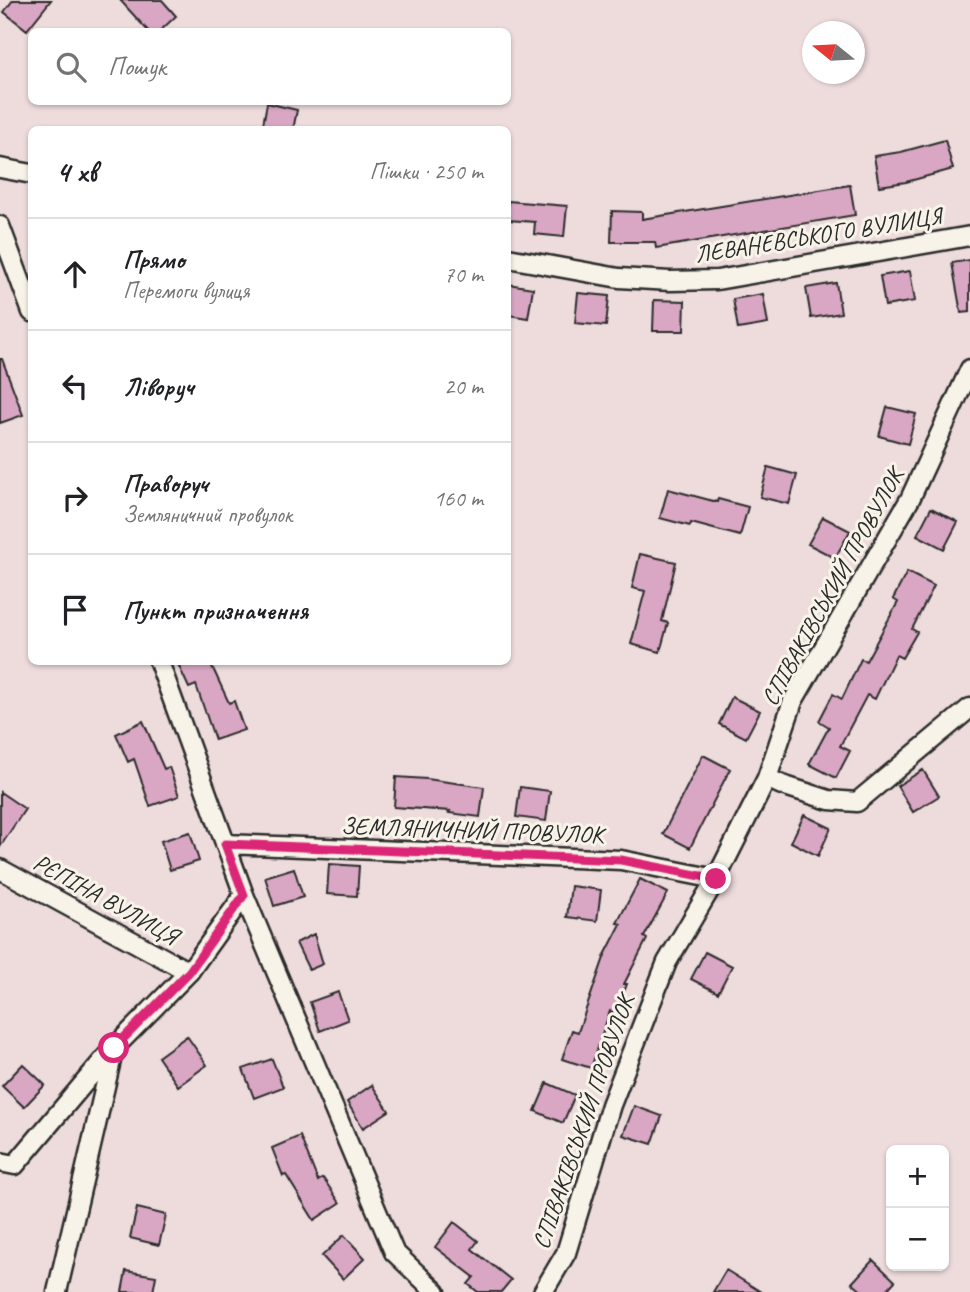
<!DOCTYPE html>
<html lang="uk">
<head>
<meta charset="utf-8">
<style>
  :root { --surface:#fff; --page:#f6f6f6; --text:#202124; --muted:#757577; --line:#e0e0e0 }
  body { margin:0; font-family:Caveat,sans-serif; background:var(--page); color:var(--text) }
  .controls { position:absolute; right:21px; bottom:21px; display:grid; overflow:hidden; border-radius:10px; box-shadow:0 2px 5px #0004 }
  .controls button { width:63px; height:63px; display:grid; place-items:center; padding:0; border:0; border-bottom:2px solid var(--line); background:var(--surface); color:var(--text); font:35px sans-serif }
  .compass { position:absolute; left:802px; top:21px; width:63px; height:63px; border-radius:50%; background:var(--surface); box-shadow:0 2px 5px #0004; rotate:288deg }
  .stop { position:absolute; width:21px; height:21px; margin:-16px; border:5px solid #db2777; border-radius:50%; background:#fff }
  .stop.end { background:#db2777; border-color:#fff; box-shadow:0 2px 7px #0008 }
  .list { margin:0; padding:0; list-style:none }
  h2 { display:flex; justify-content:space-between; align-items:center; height:91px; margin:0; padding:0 28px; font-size:30px }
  h2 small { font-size:23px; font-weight:400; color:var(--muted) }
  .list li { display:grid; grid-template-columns:46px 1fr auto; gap:21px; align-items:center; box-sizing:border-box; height:112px; padding:0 28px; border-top:2px solid var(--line) }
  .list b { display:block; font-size:26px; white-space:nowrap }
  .list p { margin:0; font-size:23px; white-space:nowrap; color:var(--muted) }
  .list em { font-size:23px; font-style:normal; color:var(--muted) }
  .icon { flex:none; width:38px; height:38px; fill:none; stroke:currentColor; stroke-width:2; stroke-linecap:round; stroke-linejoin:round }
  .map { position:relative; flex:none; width:970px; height:1292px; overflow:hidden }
  .search { position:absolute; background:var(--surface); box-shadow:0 2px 5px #0004; left:28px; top:28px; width:483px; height:77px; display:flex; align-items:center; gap:18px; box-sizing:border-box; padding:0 24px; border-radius:10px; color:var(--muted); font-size:26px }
  .panel { position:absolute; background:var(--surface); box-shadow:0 2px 5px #0004; left:28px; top:126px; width:483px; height:539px; border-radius:10px }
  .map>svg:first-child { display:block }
</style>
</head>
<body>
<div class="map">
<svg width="970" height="1292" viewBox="0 0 970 1292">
  <rect width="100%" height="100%" fill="#eedcdd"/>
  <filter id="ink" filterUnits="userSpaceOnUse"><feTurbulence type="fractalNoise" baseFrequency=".0143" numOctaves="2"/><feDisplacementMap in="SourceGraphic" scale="14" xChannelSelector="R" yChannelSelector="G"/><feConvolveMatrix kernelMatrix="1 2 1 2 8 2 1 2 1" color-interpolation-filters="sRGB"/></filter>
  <g filter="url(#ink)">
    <!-- building -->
    <path fill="#d9a7c3" stroke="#2b2b2b" stroke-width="2" d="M13,0H51L27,30L4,12Z
      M120,0H162L176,16L159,32H149Z
      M267,103L297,110L293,130H262Z
      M945,140L953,169L906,182L879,186L874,156L901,152Z
      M850,185L855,215L656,248L655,242H611L612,211L642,212V219Z
      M508,201L567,206L564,237L534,234L535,222L508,220Z
      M970,260V312L961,313L952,263Z
      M910,271L915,301L885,306L880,276Z
      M836,283L841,313L811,318L806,288Z
      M508,284L533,288L528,318L508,315Z
      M578,293L609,296L606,326L575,323Z
      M763,294L768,324L738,329L733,299Z
      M654,300L685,301L684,331H653Z
      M0,359H2L23,415L0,423Z
      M887,407L916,414L908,444L879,436Z
      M768,467L797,475L789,504L760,497Z
      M668,489L717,502L718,499L748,507L740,536L691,523L690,526L660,518Z
      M931,508L958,522L944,549L917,535Z
      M823,517L850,531L835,558L808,544Z
      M640,554L676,562L662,621L668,623L660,652L631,644L645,591L632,588Z
      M907,572L934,586L912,629L917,632L902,658L896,655L875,699L867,695L840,746L850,751L836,778L809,764L829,727L819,721L833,694L842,699L861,659L866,661L898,602L893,599Z
      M177,662H210L229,703L234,701L244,730L215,740L196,685L189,688Z
      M732,697L760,711L746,738L719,724Z
      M143,721L164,769L169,767L179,796L150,806L134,759L128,762L116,734Z
      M703,755L730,769L690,848L663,834Z
      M923,770L939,796L913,812L897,786Z
      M396,777L427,779L484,787L480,817L449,813L450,811L394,807Z
      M520,787L550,791L546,821L516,817Z
      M0,792L25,809L0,847Z
      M804,815L831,828L818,856L791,842Z
      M190,832L199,861L170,870L161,841Z
      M329,864L359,866L357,896L327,894Z
      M294,868L303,897L274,906L265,877Z
      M640,879L668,893L644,937L647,939L624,984H627L616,1013L610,1011L591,1068L562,1059L572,1030L578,1032L605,955L621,924L617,923Z
      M571,886L601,890L597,921L567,917Z
      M314,934L323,964L309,970L296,943Z
      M705,952L732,966L718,993L691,979Z
      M338,992L348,1020L320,1031L310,1002Z
      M187,1036L207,1065L178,1086L158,1057Z
      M272,1059L283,1087L254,1098L243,1069Z
      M23,1064L45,1085L24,1107L2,1086Z
      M547,1083L575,1095L563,1123L535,1111Z
      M372,1085L389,1111L363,1128L347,1102Z
      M634,1106L662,1116L652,1144L623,1135Z
      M300,1136L318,1181L323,1178L340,1203L314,1220L286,1175L283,1176L272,1148Z
      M137,1208L166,1215L159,1245L130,1238Z
      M454,1222L478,1241L472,1249L511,1280L501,1292H478L468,1284L474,1277L435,1247Z
      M344,1235L365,1258L343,1279L322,1256Z
      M873,1260L895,1281L885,1292H863L852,1283Z
      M726,1270L761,1292H713Z
      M126,1271L156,1276L153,1292H122Z"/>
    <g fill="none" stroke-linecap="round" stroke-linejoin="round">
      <!-- minor casing -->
      <g stroke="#2b2b2b" stroke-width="23">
        <path id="minor" d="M0,168L32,174
          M0,226L32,312
          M508,258L619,278L670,281L717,280L970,236
          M159,662L244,895L394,1252L436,1292
          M767,778L782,785L829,800L857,802L970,708
          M225,844L621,860L716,879
          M0,869L189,972
          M0,1162L15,1165L111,1051
          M57,1292L114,1048L189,972L244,895
          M543,1292L566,1253L611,1105L667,962L716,879L767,778L793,701L910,499L970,369"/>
      </g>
      <!-- minor -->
      <use href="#minor" stroke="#f7f3e8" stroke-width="18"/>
    </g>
  </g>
  <g fill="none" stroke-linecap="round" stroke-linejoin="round" filter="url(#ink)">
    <!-- route -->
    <path stroke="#db2777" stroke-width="9" d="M114,1048L189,972L244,895L225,844L621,860L716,879"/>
  </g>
  <g text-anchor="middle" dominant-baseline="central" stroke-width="6" stroke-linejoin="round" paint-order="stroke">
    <!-- street labels -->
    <g font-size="24" fill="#2b2b2b" stroke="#f7f3e8">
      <text transform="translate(818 235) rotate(-9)">ЛЕВАНЕВСЬКОГО ВУЛИЦЯ</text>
      <text transform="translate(832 587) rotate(-61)">СПІВАКІВСЬКИЙ ПРОВУЛОК</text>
      <text transform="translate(472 830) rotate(2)">ЗЕМЛЯНИЧНИЙ ПРОВУЛОК</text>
      <text transform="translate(106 899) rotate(29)">РЄПІНА ВУЛИЦЯ</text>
      <text transform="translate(583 1122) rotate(-71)">СПІВАКІВСЬКИЙ ПРОВУЛОК</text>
    </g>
  </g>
</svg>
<div class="controls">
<button>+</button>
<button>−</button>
</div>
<svg class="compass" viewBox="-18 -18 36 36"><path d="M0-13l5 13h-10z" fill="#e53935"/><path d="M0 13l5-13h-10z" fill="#757577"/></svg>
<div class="stop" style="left:114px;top:1048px"></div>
<div class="stop end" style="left:716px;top:879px"></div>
<div class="search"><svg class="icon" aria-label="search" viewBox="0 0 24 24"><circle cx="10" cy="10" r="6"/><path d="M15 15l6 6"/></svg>Пошук</div>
<section class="panel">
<h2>4 хв<small>Пішки · 250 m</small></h2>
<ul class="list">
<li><svg class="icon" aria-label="ahead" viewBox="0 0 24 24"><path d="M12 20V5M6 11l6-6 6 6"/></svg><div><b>Прямо</b><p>Перемоги вулиця</p></div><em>70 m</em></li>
<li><svg class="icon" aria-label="left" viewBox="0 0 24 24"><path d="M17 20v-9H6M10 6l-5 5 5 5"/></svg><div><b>Ліворуч</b></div><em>20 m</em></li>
<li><svg class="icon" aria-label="right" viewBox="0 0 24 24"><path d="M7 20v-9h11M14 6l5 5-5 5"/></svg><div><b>Праворуч</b><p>Земляничний провулок</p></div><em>160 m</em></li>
<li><svg class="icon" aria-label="arrive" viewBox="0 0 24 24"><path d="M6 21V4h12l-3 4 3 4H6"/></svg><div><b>Пункт призначення</b></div></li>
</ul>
</section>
</div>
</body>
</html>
